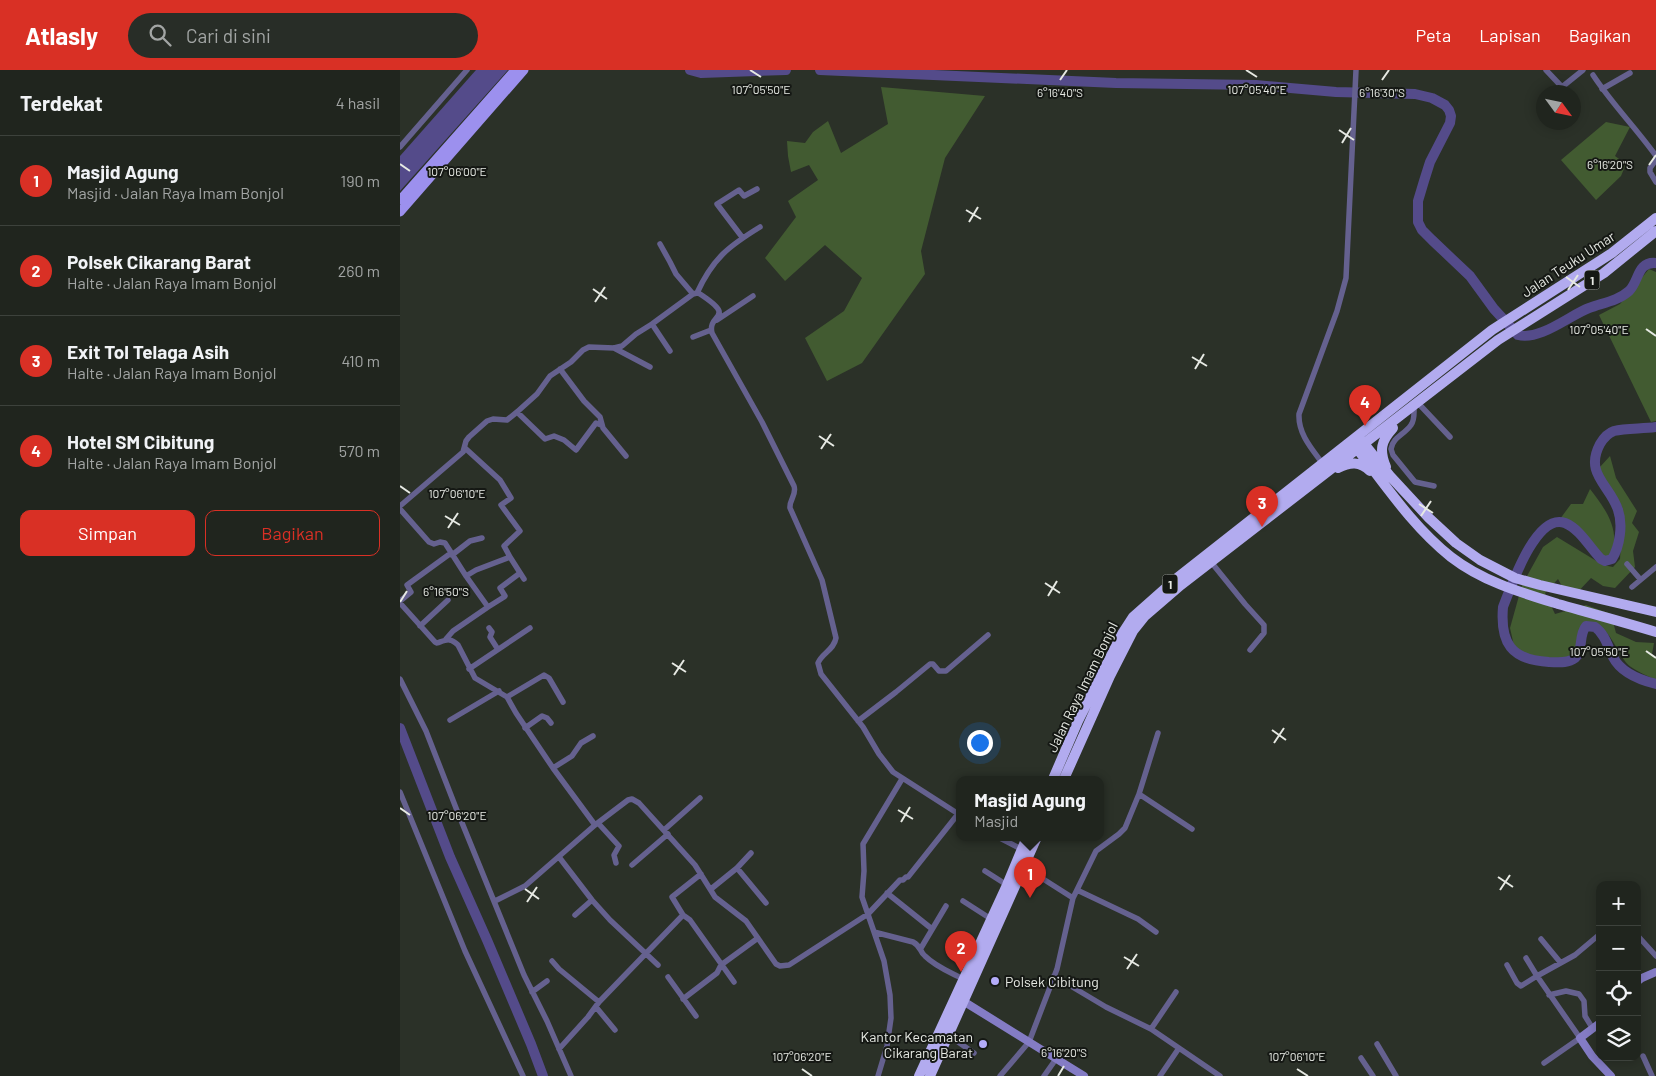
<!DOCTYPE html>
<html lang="id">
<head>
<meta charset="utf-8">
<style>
  :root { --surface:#20251e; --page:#282d27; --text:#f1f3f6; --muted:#a2a5a4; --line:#3d423c; --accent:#d93025 }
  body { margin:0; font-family:Barlow,sans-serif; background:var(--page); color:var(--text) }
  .controls { position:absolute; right:15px; bottom:15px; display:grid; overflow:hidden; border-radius:10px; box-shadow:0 2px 12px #0003 }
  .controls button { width:45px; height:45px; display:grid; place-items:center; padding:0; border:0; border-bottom:1px solid var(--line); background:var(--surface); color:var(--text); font:25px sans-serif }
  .compass { position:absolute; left:1136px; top:15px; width:45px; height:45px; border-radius:50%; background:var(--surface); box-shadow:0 2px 12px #0003; rotate:123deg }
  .you { position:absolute; left:579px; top:672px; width:18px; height:18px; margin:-12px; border:4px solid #fff; border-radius:50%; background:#1a73e8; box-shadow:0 0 0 8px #1a73e833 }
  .badge { display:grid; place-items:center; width:32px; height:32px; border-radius:50%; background:var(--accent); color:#fff; font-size:16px; font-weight:700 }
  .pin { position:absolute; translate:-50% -41px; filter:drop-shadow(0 1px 2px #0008) }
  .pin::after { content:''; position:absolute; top:26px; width:18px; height:15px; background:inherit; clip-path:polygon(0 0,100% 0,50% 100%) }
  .popup { position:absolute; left:556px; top:706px; width:148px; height:65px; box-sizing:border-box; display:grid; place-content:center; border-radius:10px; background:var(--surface); filter:drop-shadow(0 1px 4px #0005); font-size:16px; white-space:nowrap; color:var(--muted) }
  .popup b { font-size:19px; color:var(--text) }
  .popup::after { content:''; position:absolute; left:50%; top:100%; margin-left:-10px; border:10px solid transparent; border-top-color:var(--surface) }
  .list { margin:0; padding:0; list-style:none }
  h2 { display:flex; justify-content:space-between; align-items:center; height:65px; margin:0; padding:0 20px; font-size:21px }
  h2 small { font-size:16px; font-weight:400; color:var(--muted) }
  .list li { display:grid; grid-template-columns:32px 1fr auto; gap:15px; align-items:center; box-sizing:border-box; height:90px; padding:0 20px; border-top:1px solid var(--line) }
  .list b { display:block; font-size:19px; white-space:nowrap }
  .list p { margin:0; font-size:16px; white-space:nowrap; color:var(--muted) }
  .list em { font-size:16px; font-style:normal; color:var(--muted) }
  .actions { display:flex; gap:10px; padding:15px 20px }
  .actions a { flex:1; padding:11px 0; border:1px solid var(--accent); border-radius:10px; text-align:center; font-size:18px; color:var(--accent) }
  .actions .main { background:var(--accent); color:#fff }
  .icon { flex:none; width:28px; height:28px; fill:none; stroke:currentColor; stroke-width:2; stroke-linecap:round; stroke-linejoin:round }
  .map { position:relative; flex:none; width:1256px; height:1006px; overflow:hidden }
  header { display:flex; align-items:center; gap:30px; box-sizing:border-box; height:70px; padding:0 25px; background:var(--accent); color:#fff }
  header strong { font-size:24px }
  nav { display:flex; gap:28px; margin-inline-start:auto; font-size:18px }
  .search { width:350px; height:45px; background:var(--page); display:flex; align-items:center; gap:12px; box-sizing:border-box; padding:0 18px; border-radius:28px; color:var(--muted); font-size:19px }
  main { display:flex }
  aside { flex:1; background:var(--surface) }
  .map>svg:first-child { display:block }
</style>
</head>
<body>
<header>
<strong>Atlasly</strong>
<div class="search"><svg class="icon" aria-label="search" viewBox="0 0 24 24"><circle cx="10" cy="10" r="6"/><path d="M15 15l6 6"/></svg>Cari di sini</div>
<nav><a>Peta</a><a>Lapisan</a><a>Bagikan</a></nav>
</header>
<main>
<aside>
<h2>Terdekat<small>4 hasil</small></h2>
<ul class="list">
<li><span class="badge">1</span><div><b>Masjid Agung</b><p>Masjid · Jalan Raya Imam Bonjol</p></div><em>190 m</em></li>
<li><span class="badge">2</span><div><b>Polsek Cikarang Barat</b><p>Halte · Jalan Raya Imam Bonjol</p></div><em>260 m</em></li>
<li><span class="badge">3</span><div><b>Exit Tol Telaga Asih</b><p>Halte · Jalan Raya Imam Bonjol</p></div><em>410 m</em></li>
<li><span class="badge">4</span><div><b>Hotel SM Cibitung</b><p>Halte · Jalan Raya Imam Bonjol</p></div><em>570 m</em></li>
</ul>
<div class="actions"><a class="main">Simpan</a><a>Bagikan</a></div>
</aside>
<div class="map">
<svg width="1256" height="1006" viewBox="0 0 1256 1006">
  <rect width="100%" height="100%" fill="#2b3128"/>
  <!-- green -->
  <path fill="#425b31" d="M481,17L585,26L545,88L521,181L525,204L462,293L427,311L405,268L444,241L462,208L425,175L385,211L365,188L396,147L388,131L418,110L409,95L391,102L388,86L387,71L405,73L413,62L428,51L441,83L488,54Z
    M1206,52L1230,57L1215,86L1226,94L1221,106L1196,130L1161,90Z
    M1249,199L1256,202V351L1251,352L1199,245L1220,234Z
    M1210,386L1216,408L1237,441L1232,453L1239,462L1233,481L1235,497L1215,518L1203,516L1191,508L1173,527L1164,520L1158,509L1145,523L1155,544L1186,535L1211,544L1216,563L1236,572L1254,573L1252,584L1256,587V610C1248,606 1238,602 1231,597C1213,584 1209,538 1178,565L1175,586L1163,594H1131L1122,588L1115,580L1110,558L1122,515L1143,477L1157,467L1203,495L1213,497L1220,489L1222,456L1199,409V398Z
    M1190,419C1206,440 1220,458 1212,486L1203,489L1193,481L1177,461L1160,449L1171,434H1183Z"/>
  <!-- water -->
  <path fill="#544b8a" d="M76,0H108L0,121V86Z"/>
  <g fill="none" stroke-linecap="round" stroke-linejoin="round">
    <!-- river -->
    <path stroke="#544b8a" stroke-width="10" d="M290,0L301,3L386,0
      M420,0L716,13L856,15L936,22L1015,24L1032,28L1045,35L1049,40L1051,46L1050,53L1030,92L1024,111L1018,131V152L1022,160L1032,170L1070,206L1094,239L1118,265C1140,271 1170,245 1189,238C1202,233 1218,231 1229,221C1239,212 1237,191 1256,193
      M1256,357C1243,359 1226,358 1214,361C1208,363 1203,369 1200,374C1184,404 1210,415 1218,440C1223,454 1220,476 1212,489L1205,491L1201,489C1190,478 1180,459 1165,453C1136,442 1111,517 1103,537C1100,573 1111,590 1149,592C1157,592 1167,594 1175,588C1184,580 1178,566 1186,556L1195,557C1205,564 1208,577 1213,587C1221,603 1240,610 1256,614
      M0,658L50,787L87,870L131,974L143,1006"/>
    <!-- street -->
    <path stroke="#65618f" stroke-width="5.5" d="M1146,0L1162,17L1183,0
      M1193,5C1212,34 1236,58 1256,86
      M1202,19L1230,3
      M0,77L67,0
      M1256,90L1250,98V102L1256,112
      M342,167L317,134L339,120L344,126L357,119
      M260,174L270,192L276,204L293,224
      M297,223C313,188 329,176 360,157
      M317,250L353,226
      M252,254L270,281
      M293,267L311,260
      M214,278L250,297
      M160,299L184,331L200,347L203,358L226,386
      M1018,333L1050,367
      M1014,336C1014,342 1015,350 1011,355C1004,365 993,367 991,379L993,385L1015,412L1034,416
      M117,342L145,369L154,366L164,370L176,380L196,353L201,355
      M65,378L100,410L111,428L101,435L120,461L104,476L110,487
      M923,394C912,379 898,364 899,344L937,241L946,208L956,0
      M0,436L63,382L66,371L69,367L87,351L93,349L107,350L117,342L137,324L150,306L171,292L183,280L189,277L214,278L222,276L236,264L252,254L293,224L297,223L300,224C338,249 307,243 312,263L362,352L394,416C397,425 389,430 390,438L422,510L436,568C434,580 422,583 418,593L421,604L463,657L479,684L493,702L560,745
      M0,439L29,472L34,474L40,472L45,473L66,506L88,537L53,561L46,569
      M52,485L70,471L82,468
      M811,492L845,534L864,555V563L850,580
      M1227,494L1240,509
      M66,506L76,500L110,487L124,509
      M1232,517L1256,497
      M0,531L11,522L7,515L51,483
      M0,533L35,572L37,573C46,570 50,567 58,575L75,608L107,627L116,643L153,698L195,755
      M88,537L104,527L105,526L100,518L120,503
      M20,556L48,530
      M89,558L92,562L90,567L97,578
      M69,599L130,558
      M0,609L26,661L56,738L124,905L147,951L171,1006
      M107,627L144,605L149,608L163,632
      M50,650L99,621
      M458,651L496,622L530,594H533L539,601H546L588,565
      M125,658L142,646L147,648L151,653
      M153,698L172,686L181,673L193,666
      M0,722L65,881L123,1006
      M739,724L792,759
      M198,753L219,776L214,785L216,793
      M264,760L300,728
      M598,767L621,779
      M159,787L192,830L210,850L258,895
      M626,793L640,802V807L673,828
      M232,795L268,764
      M337,798L366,833
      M585,801L607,815
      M311,819L337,798L351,783
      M677,820L738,849L756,862
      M487,823L532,859
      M95,831L125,816L195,755L228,730L232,729L239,733L295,795L315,827L346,851L376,894L380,896L389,895L468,844L500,810H503L506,807H508L558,744
      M563,831L591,849
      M175,845L192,830
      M283,845L272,827L301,804
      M474,862L513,872C522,877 519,881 525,886C536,897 550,902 563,909
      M1237,865L1256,886
      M1141,869L1160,892
      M521,878L546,836
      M152,891L159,899L199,932
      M1107,895L1117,913L1121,916L1137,906L1126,888
      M654,906L706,937L751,959L820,1006
      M268,907L296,946
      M132,922L147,911
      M1149,925L1166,921L1179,924L1184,931L1185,946L1193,959
      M283,929L317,903L321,895L358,868
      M196,937L215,960
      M751,959L776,922
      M548,965L574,983
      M977,974L996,1006
      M159,979L188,947L199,932L283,845L290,850L334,912
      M1243,986L1252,1006
      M961,988L973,1006
      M1144,993L1180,968L1137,906L1175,885L1200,864
      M478,1006L487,976L491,948L490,925L484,891L462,827L464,801L463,774L502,709
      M600,1006L629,972L657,899L673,828L696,781L719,764L725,758L739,724L758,663
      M644,1006L656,989
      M760,1006L779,978"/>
    <!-- secondary -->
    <path stroke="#847cc5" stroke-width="8" d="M1237,912L1242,908L1256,902
      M563,931L684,1006
      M1200,953L1180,968L1192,986L1211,1006"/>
    <!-- primary -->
    <path stroke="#9c90ee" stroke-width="9" d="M0,130L115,0
      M0,142L124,0"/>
    <!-- highway -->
    <path stroke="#b2abef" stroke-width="10" d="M961,370L990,406L1029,448L1056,473L1080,490L1115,508L1140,515L1256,542
      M954,375C984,413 1012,456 1051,487C1082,511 1119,522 1158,534C1190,543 1223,552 1256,562
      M986,397C979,380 981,371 993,358
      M938,398C950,392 960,391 970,401
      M653,709L678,651L722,564L733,547L777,508L1092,260L1212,183L1256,148
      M664,709L710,606L733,561L745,546L781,515L1098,270L1204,203L1256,161
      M519,1006L607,815L627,767
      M530,1006L637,767"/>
  </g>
  <!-- ticks -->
  <path fill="none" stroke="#e6e9e3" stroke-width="2" d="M350,0L361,7M846,0L857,7M660,10L667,0M982,10L989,0M939,60L954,70M942,73L951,58M0,94L10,101M1249,95L1256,85M566,140L581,149M569,152L578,137M1166,207L1180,217M193,219L207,229M1168,220L1178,205M195,232L205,217M1246,259L1256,266M792,287L807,296M795,299L804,284M419,366L434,376M421,379L431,364M0,416L10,423M1019,434L1033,443M45,446L60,455M1021,446L1031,431M48,458L58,443M645,513L660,523M648,526L657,511M0,532L7,521M1246,581L1256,588M272,593L286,602M274,605L284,590M872,660L886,670M874,673L884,658M0,738L10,745M498,740L513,749M501,752L510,737M1098,807L1113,817M125,819L139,829M1100,820L1110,805M127,832L137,817M724,887L739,896M727,899L737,884M402,999L412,1006M897,999L908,1006M658,1006L664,996"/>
  <!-- markers -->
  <g fill="#b4acf9" stroke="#151814" stroke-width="2">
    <circle cx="595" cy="911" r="5"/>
    <circle cx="583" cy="974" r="5"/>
  </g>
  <g text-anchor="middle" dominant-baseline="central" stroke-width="4" stroke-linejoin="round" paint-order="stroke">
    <!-- shield labels -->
    <g fill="#151814" stroke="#a7aaa5" stroke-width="1">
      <rect x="1184.5" y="200.5" width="15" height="19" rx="4"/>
      <rect x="762.5" y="504.5" width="15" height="19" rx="4"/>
    </g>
    <g font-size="12" font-weight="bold" fill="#e6e9e3">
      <text x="1192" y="210">1</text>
      <text x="770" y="514">1</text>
    </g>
    <!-- street labels -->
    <g font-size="14" fill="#e6e9e3" stroke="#151814">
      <text transform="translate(1168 194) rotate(-33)">Jalan Teuku Umar</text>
      <text transform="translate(682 617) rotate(-64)">Jalan Raya Imam Bonjol</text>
    </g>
    <!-- poi labels -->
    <g font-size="14" fill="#e6e9e3" stroke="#151814" text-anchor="start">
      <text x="605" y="911">Polsek Cibitung</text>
      <text x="573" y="966" text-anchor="end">Kantor Kecamatan<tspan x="573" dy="16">Cikarang Barat</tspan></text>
    </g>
  </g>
  <g font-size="12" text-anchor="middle" fill="#e6e9e3" stroke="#151814" stroke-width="4" stroke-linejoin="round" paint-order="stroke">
    <text x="361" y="24">107°05'50"E</text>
    <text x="857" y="24">107°05'40"E</text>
    <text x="982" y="27">6°16'30"S</text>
    <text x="660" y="27">6°16'40"S</text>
    <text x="1210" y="99">6°16'20"S</text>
    <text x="57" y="106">107°06'00"E</text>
    <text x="1199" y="264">107°05'40"E</text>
    <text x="57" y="428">107°06'10"E</text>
    <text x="46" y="526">6°16'50"S</text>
    <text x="1199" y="586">107°05'50"E</text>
    <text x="57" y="750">107°06'20"E</text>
    <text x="664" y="987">6°16'20"S</text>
    <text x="402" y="991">107°06'20"E</text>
    <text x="897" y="991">107°06'10"E</text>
  </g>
</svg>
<div class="controls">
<button>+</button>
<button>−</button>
<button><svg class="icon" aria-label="locate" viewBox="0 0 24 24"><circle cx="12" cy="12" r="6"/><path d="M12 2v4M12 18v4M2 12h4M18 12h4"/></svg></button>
<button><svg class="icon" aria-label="layers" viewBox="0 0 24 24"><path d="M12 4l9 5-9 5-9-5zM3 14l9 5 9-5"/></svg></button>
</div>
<svg class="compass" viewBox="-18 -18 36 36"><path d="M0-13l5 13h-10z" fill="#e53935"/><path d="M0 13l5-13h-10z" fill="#a2a5a4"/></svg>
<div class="you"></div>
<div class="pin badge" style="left:630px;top:828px">1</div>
<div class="popup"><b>Masjid Agung</b>Masjid</div>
<div class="pin badge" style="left:561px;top:902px">2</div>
<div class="pin badge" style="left:862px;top:457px">3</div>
<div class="pin badge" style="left:965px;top:356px">4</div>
</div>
</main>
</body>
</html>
